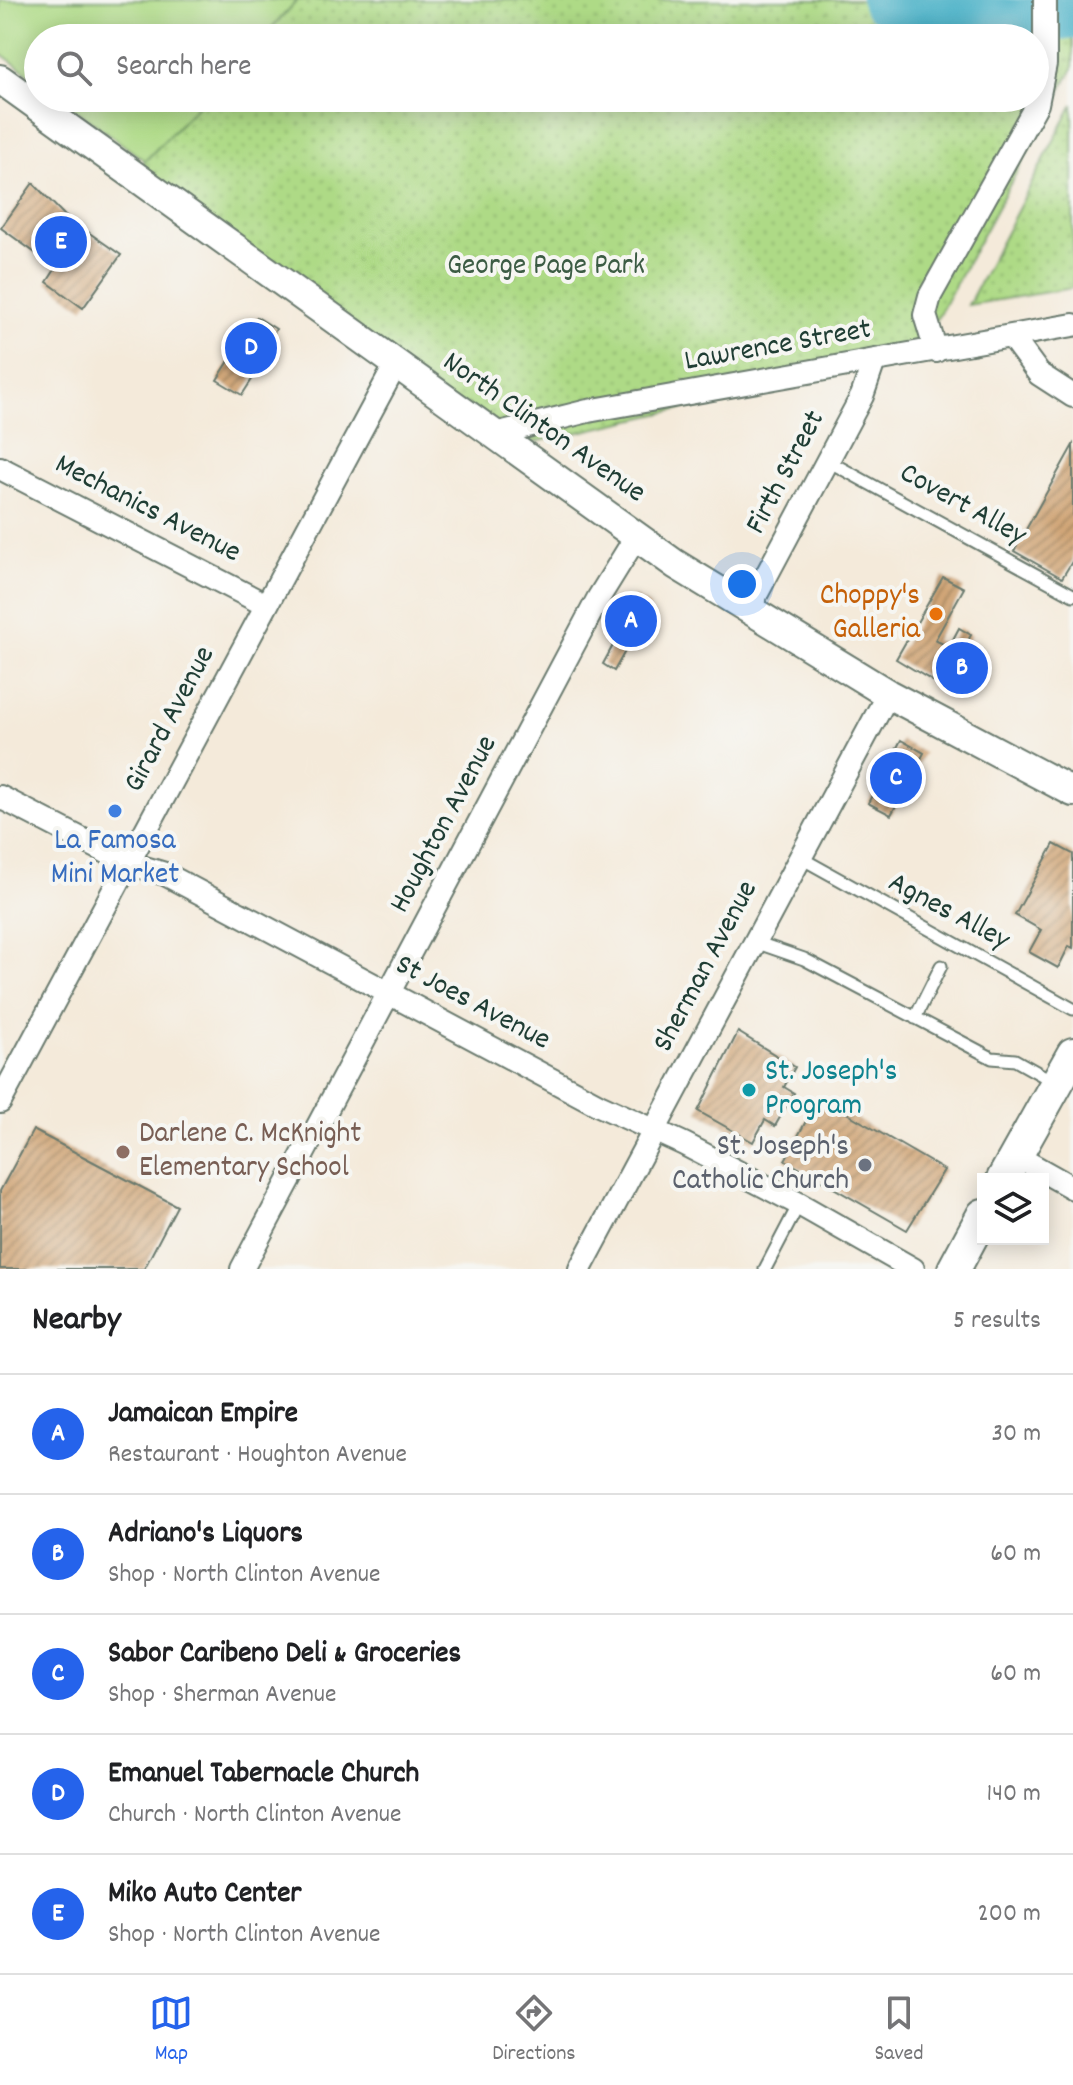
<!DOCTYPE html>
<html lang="en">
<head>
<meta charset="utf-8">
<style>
  :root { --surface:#fff; --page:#f6f6f6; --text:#202124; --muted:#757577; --line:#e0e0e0; --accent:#2563eb }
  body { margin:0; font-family:Dekko,sans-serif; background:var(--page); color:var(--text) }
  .controls { position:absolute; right:24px; bottom:24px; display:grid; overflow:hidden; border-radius:0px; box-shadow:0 4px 20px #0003 }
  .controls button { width:72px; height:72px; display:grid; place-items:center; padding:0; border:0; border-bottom:2px solid var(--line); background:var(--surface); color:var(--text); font:40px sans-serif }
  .you { position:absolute; left:742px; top:584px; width:28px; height:28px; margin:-20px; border:6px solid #fff; border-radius:50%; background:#1a73e8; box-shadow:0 0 0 12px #1a73e833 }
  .badge { display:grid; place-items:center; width:52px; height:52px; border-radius:50%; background:var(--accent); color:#fff; font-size:26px; font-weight:700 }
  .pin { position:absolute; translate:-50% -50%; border:4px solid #fff; box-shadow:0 2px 8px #0006 }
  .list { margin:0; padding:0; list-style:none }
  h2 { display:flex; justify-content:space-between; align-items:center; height:104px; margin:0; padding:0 32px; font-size:34px }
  h2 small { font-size:26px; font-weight:400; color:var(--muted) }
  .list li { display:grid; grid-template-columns:52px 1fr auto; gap:24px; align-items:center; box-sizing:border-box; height:120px; padding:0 32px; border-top:2px solid var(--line) }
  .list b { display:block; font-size:30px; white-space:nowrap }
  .list p { margin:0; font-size:26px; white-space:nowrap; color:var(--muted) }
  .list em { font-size:26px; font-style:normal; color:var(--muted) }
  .icon { flex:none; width:44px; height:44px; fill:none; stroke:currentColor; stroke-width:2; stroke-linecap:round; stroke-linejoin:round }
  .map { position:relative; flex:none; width:1073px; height:1269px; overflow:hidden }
  .search { position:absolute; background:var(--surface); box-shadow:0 4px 20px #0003; left:24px; right:24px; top:24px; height:88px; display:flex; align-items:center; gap:20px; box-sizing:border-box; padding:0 28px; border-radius:44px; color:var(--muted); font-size:30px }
  .sheet { height:704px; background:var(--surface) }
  nav { display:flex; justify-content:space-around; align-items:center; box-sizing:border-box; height:112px; border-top:2px solid var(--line); background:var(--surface); font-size:22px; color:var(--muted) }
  nav a { display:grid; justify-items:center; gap:4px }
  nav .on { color:var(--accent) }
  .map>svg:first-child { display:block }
</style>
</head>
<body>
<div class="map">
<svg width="1073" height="1269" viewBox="0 0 1073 1269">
  <defs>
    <pattern id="park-dots" width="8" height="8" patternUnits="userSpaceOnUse" patternTransform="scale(2)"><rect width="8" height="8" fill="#aeda86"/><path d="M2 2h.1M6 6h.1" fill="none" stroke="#95bc74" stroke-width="1.8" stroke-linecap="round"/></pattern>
    <pattern id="building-hatch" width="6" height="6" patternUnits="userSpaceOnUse" patternTransform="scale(2)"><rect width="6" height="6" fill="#d0a577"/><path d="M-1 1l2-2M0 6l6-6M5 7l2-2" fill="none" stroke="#a88862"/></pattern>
  </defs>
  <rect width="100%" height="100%" fill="#f6f6f2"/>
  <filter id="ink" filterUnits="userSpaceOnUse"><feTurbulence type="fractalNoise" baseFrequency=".0125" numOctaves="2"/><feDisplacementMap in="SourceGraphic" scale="16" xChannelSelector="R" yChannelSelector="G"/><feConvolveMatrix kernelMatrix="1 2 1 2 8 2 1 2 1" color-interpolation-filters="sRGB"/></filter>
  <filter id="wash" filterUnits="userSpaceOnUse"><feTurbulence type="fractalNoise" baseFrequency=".006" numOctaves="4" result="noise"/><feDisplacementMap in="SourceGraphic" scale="32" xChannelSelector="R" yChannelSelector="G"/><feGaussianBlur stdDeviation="1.8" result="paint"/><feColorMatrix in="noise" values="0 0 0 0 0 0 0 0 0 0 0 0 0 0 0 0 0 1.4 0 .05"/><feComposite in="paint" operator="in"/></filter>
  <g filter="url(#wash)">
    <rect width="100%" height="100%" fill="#f4eada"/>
    <!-- grass -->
    <path fill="#aeda86" stroke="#668c5d" stroke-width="2" d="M0,0H298L262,38H38V81L0,53Z
      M60,98H205L145,161Z"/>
    <!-- park -->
    <path fill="url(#park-dots)" stroke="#668c5d" stroke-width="2" d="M298,0H1073V68L917,355L509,448L131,176L205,98H1035V38H262Z
      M1073,104V288L968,305Z"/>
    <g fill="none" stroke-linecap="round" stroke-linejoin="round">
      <!-- river -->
      <path stroke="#48b1c7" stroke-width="46" d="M884,0L905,15L1016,22L1073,16"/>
    </g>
    <g id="blocks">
      <!-- building -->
      <path fill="url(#building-hatch)" d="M33,183L65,216L121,255L83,308L47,282L56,268L1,228Z
        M257,317L276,329L253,367L258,370L242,395L217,380Z
        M1073,445V560L1062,578L1014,551Z
        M943,577L964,588L935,640L949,647L959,628L971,635L967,642L982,650L956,695L896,659Z
        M633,596L650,606L614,671L603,664L617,638L612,636Z
        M901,740L924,753L891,815L868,803Z
        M1054,844L1073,854V948L1069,946L1058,968L1029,952L1041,930L1015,915Z
        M738,1032L795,1067L784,1087L794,1093L775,1126L765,1120L753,1142L698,1111Z
        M819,1097L944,1170L907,1230L785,1160Z
        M33,1130L177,1206L144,1269H0V1191Z"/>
    </g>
  </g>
  <g filter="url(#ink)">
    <use href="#blocks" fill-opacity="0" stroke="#6a7a6e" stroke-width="2"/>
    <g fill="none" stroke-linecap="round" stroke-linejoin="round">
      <!-- service casing -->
      <g stroke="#6a7a6e" stroke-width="15">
        <path id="service" d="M828,461L1073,595
          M801,858L1073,1009
          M755,942L804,959L992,1058L1015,1060L1056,1083
          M915,1018L941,966
          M765,1269L799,1204"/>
      </g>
      <!-- minor casing -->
      <g stroke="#6a7a6e" stroke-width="26">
        <path id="minor" d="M1011,336L1039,374L1073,396
          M936,351L925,315L930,296L1037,104L1045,64V0
          M495,434L588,411L1073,325
          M0,468L266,605
          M748,610L862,396L874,361
          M0,797L128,863L165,874L599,1105L684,1144L799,1204L913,1269
          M0,1102L395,366
          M1016,1156L1073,1188
          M242,1269L599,597L636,537
          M580,1269L888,694"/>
      </g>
      <!-- tertiary casing -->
      <g stroke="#6a7a6e" stroke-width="32">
        <path id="tertiary" d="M0,79L675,564L888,694L1073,792"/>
      </g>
      <!-- secondary casing -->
      <g stroke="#6a7a6e" stroke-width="36">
        <path id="secondary" d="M1003,1179L1073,1054
          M954,1269L983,1215"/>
      </g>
      <!-- service -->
      <use href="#service" stroke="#fff" stroke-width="11"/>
      <!-- minor -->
      <use href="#minor" stroke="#fff" stroke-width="22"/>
      <!-- tertiary -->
      <use href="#tertiary" stroke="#fff" stroke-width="28"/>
      <!-- secondary -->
      <use href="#secondary" stroke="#fff" stroke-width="32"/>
    </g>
  </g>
  <!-- markers -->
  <circle fill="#e8710a" stroke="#f6f6f2" stroke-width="3" cx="936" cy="614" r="8"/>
  <circle fill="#3f7fe0" stroke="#f6f6f2" stroke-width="3" cx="115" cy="811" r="8"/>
  <circle fill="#0f9aa8" stroke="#f6f6f2" stroke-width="3" cx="749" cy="1090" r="8"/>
  <circle fill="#8d6e63" stroke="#f6f6f2" stroke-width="3" cx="123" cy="1152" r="8"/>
  <circle fill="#6b7280" stroke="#f6f6f2" stroke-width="3" cx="865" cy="1165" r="8"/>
  <g text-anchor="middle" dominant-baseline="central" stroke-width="8" stroke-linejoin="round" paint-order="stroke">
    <!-- park labels -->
    <g font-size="30" fill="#3c5c44" stroke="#f6f6f2">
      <text x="546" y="267">George Page Park</text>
    </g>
    <!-- street labels -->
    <g font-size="30" fill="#1f3d34" stroke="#f6f6f2">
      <text transform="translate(778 347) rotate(-10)">Lawrence Street</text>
      <text transform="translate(543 429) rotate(35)">North Clinton Avenue</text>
      <text transform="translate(787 473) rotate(-62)">Firth Street</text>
      <text transform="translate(962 506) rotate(29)">Covert Alley</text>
      <text transform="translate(147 510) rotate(27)">Mechanics Avenue</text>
      <text transform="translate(171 720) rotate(-62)">Girard Avenue</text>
      <text transform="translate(445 825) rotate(-62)">Houghton Avenue</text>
      <text transform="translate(948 913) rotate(28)">Agnes Alley</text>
      <text transform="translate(707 967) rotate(-62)">Sherman Avenue</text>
      <text transform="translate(472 1004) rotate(28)">St Joes Avenue</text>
    </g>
    <!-- food labels -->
    <g font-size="30" fill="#c56008" stroke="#f6f6f2" text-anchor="end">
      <text x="920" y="597">Choppy's<tspan x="920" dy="34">Galleria</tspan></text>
    </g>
    <!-- shop labels -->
    <g font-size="30" fill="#366cbe" stroke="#f6f6f2">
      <text x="115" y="842">La Famosa<tspan x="115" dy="34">Mini Market</tspan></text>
    </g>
    <!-- culture labels -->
    <g font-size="30" fill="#0d838f" stroke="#f6f6f2" text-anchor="start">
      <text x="765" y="1073">St. Joseph's<tspan x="765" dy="34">Program</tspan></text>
    </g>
    <!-- education labels -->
    <g font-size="30" fill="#785e54" stroke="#f6f6f2" text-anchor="start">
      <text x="139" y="1135">Darlene C. McKnight<tspan x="139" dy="34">Elementary School</tspan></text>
    </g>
    <!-- worship labels -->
    <g font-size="30" fill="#5b616d" stroke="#f6f6f2" text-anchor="end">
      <text x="849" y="1148">St. Joseph's<tspan x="849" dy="34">Catholic Church</tspan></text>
    </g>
  </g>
</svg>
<div class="controls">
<button><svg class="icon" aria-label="layers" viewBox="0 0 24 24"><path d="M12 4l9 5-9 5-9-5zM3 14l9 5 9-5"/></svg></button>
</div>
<div class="you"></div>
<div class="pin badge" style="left:631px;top:621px">A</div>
<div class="pin badge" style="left:962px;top:668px">B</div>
<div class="pin badge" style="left:896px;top:778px">C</div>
<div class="pin badge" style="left:251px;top:348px">D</div>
<div class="pin badge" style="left:61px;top:242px">E</div>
<div class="search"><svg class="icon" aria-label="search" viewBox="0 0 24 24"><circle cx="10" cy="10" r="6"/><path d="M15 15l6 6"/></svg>Search here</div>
</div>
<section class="sheet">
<h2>Nearby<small>5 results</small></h2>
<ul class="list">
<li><span class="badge">A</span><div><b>Jamaican Empire</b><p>Restaurant · Houghton Avenue</p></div><em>30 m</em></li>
<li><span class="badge">B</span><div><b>Adriano's Liquors</b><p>Shop · North Clinton Avenue</p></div><em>60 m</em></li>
<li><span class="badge">C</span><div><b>Sabor Caribeno Deli &amp; Groceries</b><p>Shop · Sherman Avenue</p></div><em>60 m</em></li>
<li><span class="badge">D</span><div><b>Emanuel Tabernacle Church</b><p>Church · North Clinton Avenue</p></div><em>140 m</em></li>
<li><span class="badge">E</span><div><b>Miko Auto Center</b><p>Shop · North Clinton Avenue</p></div><em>200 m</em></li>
</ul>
</section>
<nav>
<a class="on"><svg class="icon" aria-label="map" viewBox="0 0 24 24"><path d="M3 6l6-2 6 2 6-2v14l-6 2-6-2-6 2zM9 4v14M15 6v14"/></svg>Map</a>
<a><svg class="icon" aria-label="directions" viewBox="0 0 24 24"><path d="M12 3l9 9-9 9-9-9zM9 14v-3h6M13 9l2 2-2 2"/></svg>Directions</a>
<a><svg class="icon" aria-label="saved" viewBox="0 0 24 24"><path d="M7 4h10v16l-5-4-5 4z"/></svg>Saved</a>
</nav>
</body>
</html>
